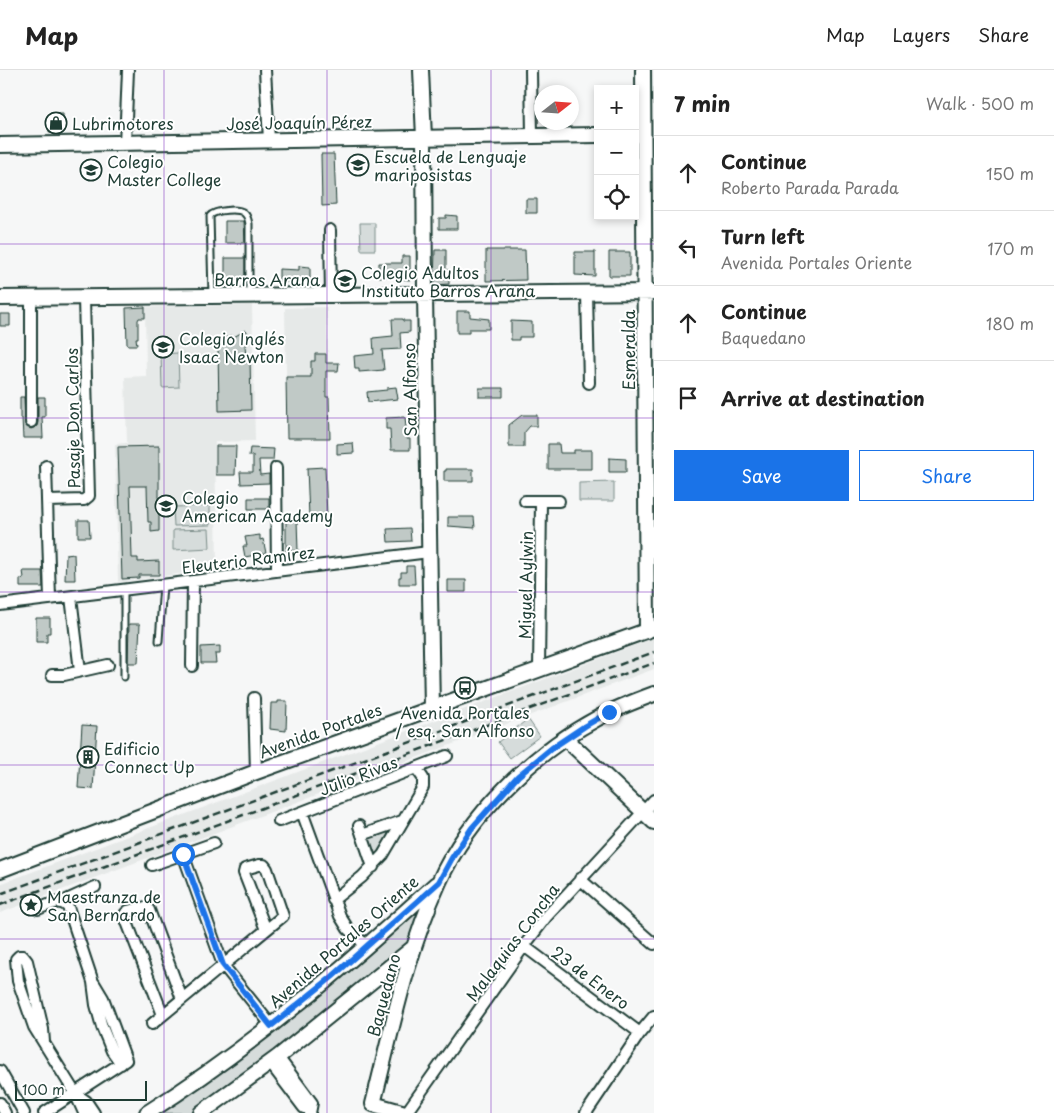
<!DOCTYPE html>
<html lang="en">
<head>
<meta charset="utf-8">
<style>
  :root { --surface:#fff; --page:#f2f2f2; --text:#222; --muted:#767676; --line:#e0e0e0; --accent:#1a73e8 }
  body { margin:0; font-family:"Playpen Sans",sans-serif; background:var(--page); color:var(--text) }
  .controls { position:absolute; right:15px; top:15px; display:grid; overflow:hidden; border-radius:0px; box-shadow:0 2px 8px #0003 }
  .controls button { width:45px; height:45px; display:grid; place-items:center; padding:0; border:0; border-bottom:1px solid var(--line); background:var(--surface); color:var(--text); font:25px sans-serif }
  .compass { position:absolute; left:534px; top:15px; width:45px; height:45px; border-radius:50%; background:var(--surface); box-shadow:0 2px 8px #0003; rotate:73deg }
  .scale { position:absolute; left:15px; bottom:12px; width:132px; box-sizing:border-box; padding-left:5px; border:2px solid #1f3d34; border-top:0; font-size:14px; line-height:18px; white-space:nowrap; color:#1f3d34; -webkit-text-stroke:4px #fff; paint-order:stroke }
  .stop { position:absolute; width:15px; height:15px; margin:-11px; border:4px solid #1a73e8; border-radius:50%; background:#fff }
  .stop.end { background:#1a73e8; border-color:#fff; box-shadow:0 1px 5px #0008 }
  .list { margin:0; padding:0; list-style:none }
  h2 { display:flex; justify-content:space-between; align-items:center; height:65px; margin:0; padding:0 20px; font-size:21px }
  h2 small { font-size:16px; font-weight:400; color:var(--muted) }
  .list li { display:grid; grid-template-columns:32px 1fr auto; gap:15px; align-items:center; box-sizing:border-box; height:75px; padding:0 20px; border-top:1px solid var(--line) }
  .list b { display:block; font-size:19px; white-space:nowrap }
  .list p { margin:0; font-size:16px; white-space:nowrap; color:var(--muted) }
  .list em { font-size:16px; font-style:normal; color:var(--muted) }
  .actions { display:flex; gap:10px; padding:15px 20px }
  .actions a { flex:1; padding:11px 0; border:1px solid var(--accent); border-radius:0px; text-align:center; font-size:18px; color:var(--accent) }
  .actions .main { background:var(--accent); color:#fff }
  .icon { flex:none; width:28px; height:28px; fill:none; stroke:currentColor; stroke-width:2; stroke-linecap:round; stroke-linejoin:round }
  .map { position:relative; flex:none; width:654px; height:1043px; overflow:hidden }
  header { display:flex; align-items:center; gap:30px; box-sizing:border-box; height:70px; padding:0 25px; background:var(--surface); border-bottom:1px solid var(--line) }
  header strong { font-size:24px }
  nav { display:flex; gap:28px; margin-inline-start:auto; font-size:18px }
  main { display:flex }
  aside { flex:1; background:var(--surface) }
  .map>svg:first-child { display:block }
</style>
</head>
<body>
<header>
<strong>Map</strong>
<nav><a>Map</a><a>Layers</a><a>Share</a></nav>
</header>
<main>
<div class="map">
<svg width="654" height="1043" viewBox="0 0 654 1043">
  <rect width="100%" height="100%" fill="#f6f7f7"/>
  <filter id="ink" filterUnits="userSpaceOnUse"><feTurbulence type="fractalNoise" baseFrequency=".02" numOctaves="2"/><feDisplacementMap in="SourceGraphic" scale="10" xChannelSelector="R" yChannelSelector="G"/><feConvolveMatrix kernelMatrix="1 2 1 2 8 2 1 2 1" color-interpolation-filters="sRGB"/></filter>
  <g filter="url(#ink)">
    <!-- built -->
    <path fill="#e6e9e8" d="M252,235L255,371L215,372L217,499L118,512L115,374L127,373L125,307L146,306L145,237Z
      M327,237L330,368H287L285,238Z
      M654,568V599L0,843V814Z"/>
    <!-- green -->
    <path fill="#d6dcdb" stroke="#7a8c88" d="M360,153H375V180H361Z
      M178,283L179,317L162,318L161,284Z
      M614,412V431H579V413Z
      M210,436V455L174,456L173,437Z
      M209,459L210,478L173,480V460Z
      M528,649L540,666L510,688L498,672Z
      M397,754L374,792L365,767Z
      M425,830L410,878L193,1043H150Z"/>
    <!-- building -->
    <path fill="#c0c9c6" stroke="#1f3d34" d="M49,44H63V62H49Z
      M321,84H334L336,135L322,136Z
      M526,129H537V143H526Z
      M446,145L457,146V159H439V148H446Z
      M225,151H244L245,173H225Z
      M435,180H446V200H449V214L436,215L434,213Z
      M486,180H525L526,210L486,211Z
      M575,182H595V206L575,205Z
      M609,182H630V206H609Z
      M402,186H410V210L399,209V206L379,207V193H402Z
      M225,188H245V210H225Z
      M299,196L310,197V212H279V199L299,200Z
      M145,237V248H139L138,250V268H136L137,275H127L126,238Z
      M457,241H470V247L489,249V259H469V263H457Z
      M0,244H10V256H0Z
      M392,249H403V251H410V262L400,263L401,279L382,280L384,300L359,302V299H355L354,286L374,284L373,268L393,266Z
      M511,251L532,252V267H519V270H511Z
      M246,260L252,271L245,275L246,288H250L251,340L219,341L218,276L225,272L223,269L231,265L232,268Z
      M315,284H326V293H339L338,301H326V327H329L330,368H287L286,307H311V291H315Z
      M396,317L398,329L368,332L367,322L387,320V318Z
      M479,318H503V327H479Z
      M20,327H24L25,355L31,359L37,356L38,352V327H45V347H42L43,368H23L22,348H20Z
      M522,345H537V356H530L524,363V377H509V355Z
      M405,347L407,369H410V380H391L390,359H386V348Z
      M353,373L354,383L337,384V374Z
      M548,374H559L560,383H574V380H592V399H548Z
      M159,376V461L151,462V452H148L147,416H130L132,488H138V492L159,491V505H139V508L122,509L118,377Z
      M216,376H236L235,405H216Z
      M250,378L274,379L273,390H259L260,405L269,404V413L241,414L240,402H253V386H249Z
      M609,388L626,389V402H609Z
      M325,397L327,446L309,447L307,398Z
      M446,399H473V411H444V401H446Z
      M248,428H269V439H248Z
      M448,447H474L475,458L448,456Z
      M78,450H89L90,467H78Z
      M286,450H297L298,481H286Z
      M410,458L411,471L388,472L387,459Z
      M260,465V470L263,469L266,483L245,487L243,476H247L245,467Z
      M74,484L75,510H65L66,485Z
      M406,496H414L415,514H399V507H401V502H406Z
      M23,501H42L43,517H20V509L24,508Z
      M448,510H466V522H448Z
      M36,548H50V563H47V572H36Z
      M129,554H140L138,593H128Z
      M220,576V584H215L216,593H201V577Z
      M278,631H287L286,661L270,659L271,633H278Z
      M82,655L97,656L93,719L78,718Z"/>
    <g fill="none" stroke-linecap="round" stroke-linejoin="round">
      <!-- lane casing -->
      <g stroke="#1f3d34" stroke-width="9">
        <path id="lane" d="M212,225L210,146C215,140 238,138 244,143C248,146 248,150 249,154V223
          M159,571L163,515
          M124,607V520"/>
      </g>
      <!-- street casing -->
      <g stroke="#1f3d34" stroke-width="14">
        <path id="street" d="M265,0L269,70
          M531,0L532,66
          M125,73L128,0
          M330,160L331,226
          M587,223L589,313
          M31,228V352
          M46,396L50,529
          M276,398L277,501
          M47,431L84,430L89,426L84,228
          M525,431H559
          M71,527L80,601
          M0,535L429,482
          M192,596L193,511
          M539,600L541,431
          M52,605H64L108,595
          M254,628L256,702
          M302,742L340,846L348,859L367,876
          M279,751L447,686
          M359,756L373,797
          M362,765L402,751
          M183,784L223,895L271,955
          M152,795L214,773
          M580,809L654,874
          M333,830L362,807L383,785L423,717V708L416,698
          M62,832L95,817
          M38,839C49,835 59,828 68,837L93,912L96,935L102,957L112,981L121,994
          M524,876L640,963
          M163,945L125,847V844L128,841L146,837L149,840L182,929
          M152,954L266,860L283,846L267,799L264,795H259L245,799L244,803L266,860
          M44,972L43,959L27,891L23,886H19L16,889L18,911L34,957L75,1023L84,1043
          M278,987L312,1033L310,1043
          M270,993L304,1038
          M0,1001L24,1043
          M76,1024L86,1031L94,1043
          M0,1033L5,1043
          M44,1043L126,990L103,928L94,913
          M406,1043L524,876L547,846L654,730
          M586,1043L640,963L654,946"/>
      </g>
      <!-- secondary casing -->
      <g stroke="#1f3d34" stroke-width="18">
        <path id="secondary" d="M421,0L424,68L425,225L432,639
          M643,0L647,561
          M0,75L598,65
          M0,228L654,222
          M565,668L654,752
          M0,800L256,702L654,558
          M147,1043C252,977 345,897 436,814
          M201,1043L278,987L413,878
          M405,1043L373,1034C392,959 407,882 439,812C469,745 534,682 598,648C616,638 635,631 654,624"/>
      </g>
      <!-- lane -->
      <use href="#lane" stroke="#fff" stroke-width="5"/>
      <!-- street -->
      <use href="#street" stroke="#fff" stroke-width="10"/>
      <!-- secondary -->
      <use href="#secondary" stroke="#fff" stroke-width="14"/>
      <!-- rail -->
      <path stroke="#1f3d34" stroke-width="2.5" stroke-dasharray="8 4" stroke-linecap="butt" d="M0,824L654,582
        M0,835L654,593"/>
    </g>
  </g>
  <g fill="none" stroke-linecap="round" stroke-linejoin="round" filter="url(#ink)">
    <!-- route -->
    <path stroke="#1a73e8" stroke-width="6" d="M183,784L223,895L271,956L332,907L439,812L452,788L472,758L518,706L552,678L585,656L609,642"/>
  </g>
  <!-- grid -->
  <path fill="none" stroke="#7b2cbf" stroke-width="1" stroke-opacity="0.55" d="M164,0V1043M327,0V1043M491,0V1043M0,174H654M0,348H654M0,522H654M0,695H654M0,869H654"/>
  <!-- icons -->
  <defs>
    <g id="shop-ring" transform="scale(1.125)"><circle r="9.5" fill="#fff" stroke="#1f3d34" stroke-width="1.5"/><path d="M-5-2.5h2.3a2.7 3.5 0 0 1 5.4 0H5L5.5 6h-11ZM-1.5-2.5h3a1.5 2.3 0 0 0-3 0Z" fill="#1f3d34"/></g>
    <g id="school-ring" transform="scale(1.125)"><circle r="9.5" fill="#fff" stroke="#1f3d34" stroke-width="1.5"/><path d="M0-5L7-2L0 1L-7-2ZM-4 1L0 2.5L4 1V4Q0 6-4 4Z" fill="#1f3d34"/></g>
    <g id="bus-ring" transform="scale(1.125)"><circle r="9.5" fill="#fff" stroke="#1f3d34" stroke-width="1.5"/><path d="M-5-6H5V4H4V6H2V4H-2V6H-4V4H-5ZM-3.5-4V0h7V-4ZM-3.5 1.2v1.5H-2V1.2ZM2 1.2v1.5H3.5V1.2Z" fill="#1f3d34"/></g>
    <g id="building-ring" transform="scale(1.125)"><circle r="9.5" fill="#fff" stroke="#1f3d34" stroke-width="1.5"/><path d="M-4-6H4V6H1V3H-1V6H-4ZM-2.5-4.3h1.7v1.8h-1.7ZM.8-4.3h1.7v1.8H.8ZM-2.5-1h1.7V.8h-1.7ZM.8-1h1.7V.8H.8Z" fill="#1f3d34"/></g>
    <g id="sight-ring" transform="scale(1.125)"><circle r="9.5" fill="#fff" stroke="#1f3d34" stroke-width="1.5"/><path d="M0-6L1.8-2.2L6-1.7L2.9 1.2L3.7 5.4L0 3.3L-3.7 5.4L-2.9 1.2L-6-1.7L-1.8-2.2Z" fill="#1f3d34"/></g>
  </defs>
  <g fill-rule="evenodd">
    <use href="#shop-ring" x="56" y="53"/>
    <use href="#school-ring" x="358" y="95"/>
    <use href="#school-ring" x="91" y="100"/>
    <use href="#school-ring" x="345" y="211"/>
    <use href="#school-ring" x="163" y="277"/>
    <use href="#school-ring" x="166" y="436"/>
    <use href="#bus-ring" x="465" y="618"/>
    <use href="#building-ring" x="88" y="687"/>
    <use href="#sight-ring" x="31" y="835"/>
  </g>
  <g text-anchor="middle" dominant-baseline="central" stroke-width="4" stroke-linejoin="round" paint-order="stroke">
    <!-- street labels -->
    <g font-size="16" fill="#1f3d34" stroke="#fff">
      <text transform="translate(299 52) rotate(-1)">José Joaquín Pérez</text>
      <text x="267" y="209">Barros Arana</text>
      <text transform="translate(628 280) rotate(-90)">Esmeralda</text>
      <text transform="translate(409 320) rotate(-91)">San Alfonso</text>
      <text transform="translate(72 348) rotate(-91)">Pasaje Don Carlos</text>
      <text transform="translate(248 489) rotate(-7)">Eleuterio Ramírez</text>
      <text transform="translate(525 515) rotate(-89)">Miguel Aylwin</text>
      <text transform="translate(320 660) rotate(-20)">Avenida Portales</text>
      <text transform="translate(358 705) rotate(-21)">Julio Rivas</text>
      <text transform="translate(343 871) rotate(-41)">Avenida Portales Oriente</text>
      <text transform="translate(512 872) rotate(-53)">Malaquias Concha</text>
      <text transform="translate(591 907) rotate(37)">23 de Enero</text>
      <text transform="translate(383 925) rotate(-75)">Baquedano</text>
    </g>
    <!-- poi labels -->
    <g font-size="16" fill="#1f3d34" stroke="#fff" text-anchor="start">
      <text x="72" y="53">Lubrimotores</text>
      <text x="374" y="86">Escuela de Lenguaje<tspan x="374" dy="18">mariposistas</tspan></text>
      <text x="107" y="91">Colegio<tspan x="107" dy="18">Master College</tspan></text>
      <text x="361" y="202">Colegio Adultos<tspan x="361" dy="18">Instituto Barros Arana</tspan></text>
      <text x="179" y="268">Colegio Inglés<tspan x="179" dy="18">Isaac Newton</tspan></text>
      <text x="182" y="427">Colegio<tspan x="182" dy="18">American Academy</tspan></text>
      <text x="465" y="642" text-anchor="middle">Avenida Portales<tspan x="465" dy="18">/ esq. San Alfonso</tspan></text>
      <text x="104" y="678">Edificio<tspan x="104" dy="18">Connect Up</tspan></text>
      <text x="47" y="826">Maestranza de<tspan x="47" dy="18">San Bernardo</tspan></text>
    </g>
  </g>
</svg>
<div class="controls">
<button>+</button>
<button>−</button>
<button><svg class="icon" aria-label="locate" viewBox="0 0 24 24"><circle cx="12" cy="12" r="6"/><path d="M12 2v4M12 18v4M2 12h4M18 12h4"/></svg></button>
</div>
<svg class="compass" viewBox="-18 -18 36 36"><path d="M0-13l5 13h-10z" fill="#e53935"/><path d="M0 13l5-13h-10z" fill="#767676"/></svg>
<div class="scale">100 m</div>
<div class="stop" style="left:183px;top:784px"></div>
<div class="stop end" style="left:609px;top:642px"></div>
</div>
<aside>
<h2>7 min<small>Walk · 500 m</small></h2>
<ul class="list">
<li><svg class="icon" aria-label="ahead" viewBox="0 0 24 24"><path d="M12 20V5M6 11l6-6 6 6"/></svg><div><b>Continue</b><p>Roberto Parada Parada</p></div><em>150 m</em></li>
<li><svg class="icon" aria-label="left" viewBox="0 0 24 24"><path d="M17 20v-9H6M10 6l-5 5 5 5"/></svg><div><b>Turn left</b><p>Avenida Portales Oriente</p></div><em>170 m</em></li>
<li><svg class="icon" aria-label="ahead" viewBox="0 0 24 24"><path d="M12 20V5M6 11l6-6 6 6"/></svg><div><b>Continue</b><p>Baquedano</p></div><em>180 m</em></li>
<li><svg class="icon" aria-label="arrive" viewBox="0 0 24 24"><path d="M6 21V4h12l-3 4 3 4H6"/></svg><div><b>Arrive at destination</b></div></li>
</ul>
<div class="actions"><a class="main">Save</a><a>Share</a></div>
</aside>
</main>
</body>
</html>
